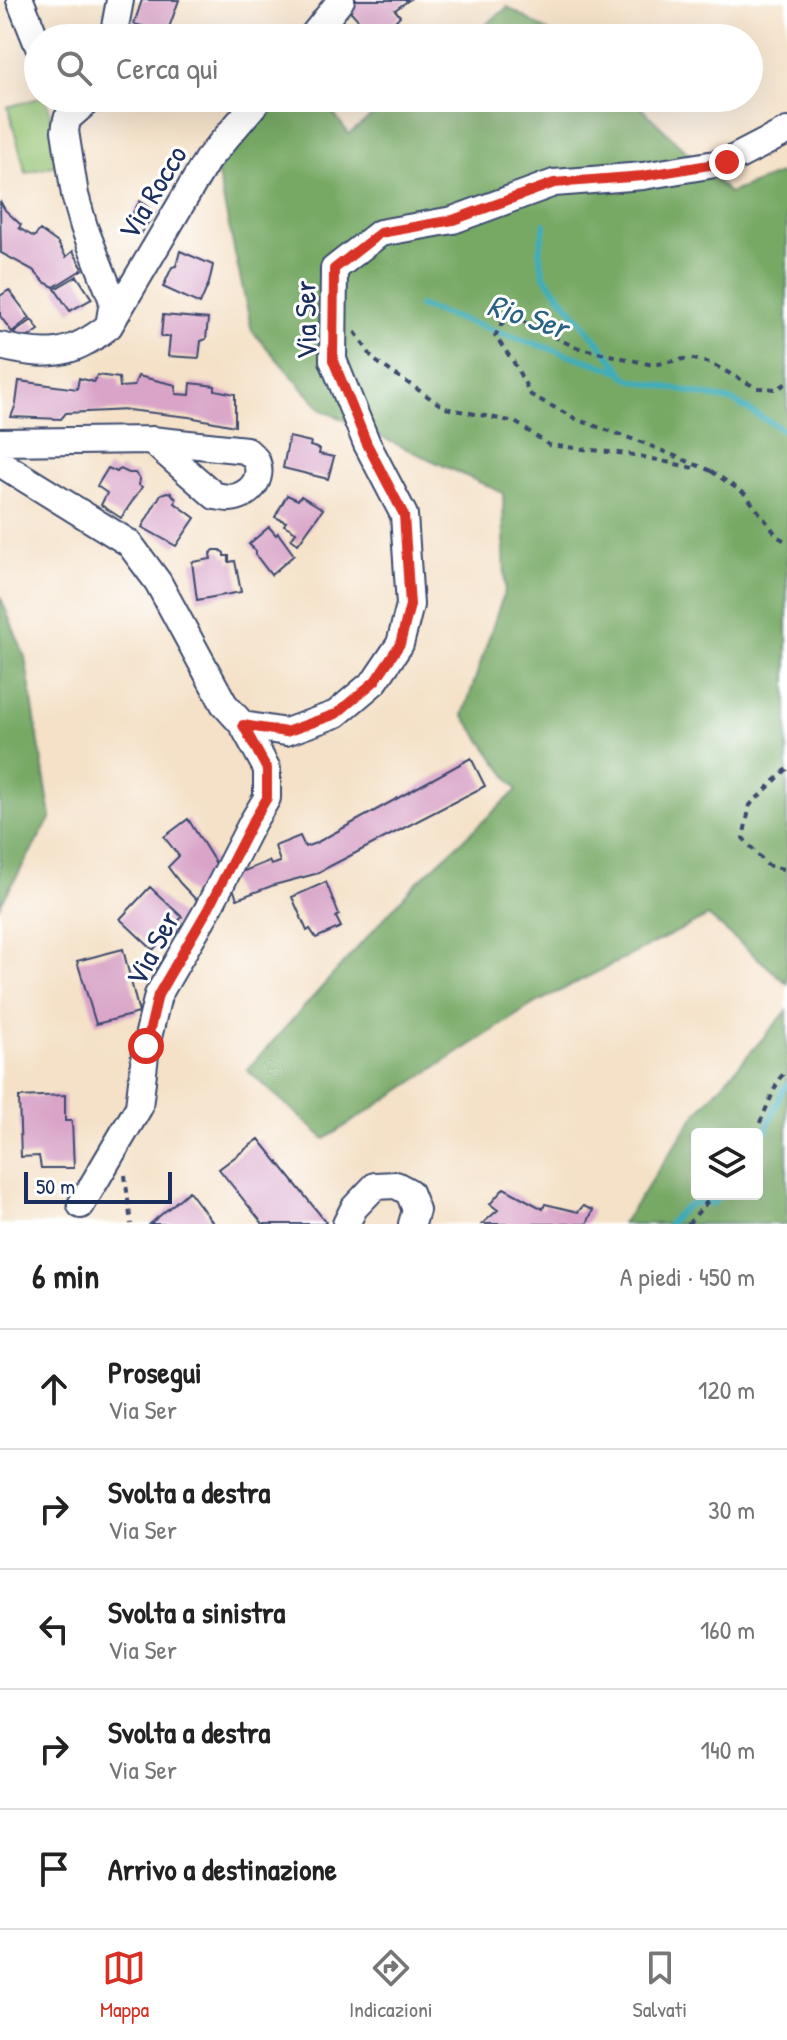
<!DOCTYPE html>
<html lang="it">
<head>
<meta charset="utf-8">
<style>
  :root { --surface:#fff; --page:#f6f6f6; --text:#222; --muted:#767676; --line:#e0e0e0; --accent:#d93025 }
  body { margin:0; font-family:"Patrick Hand",sans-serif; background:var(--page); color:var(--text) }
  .controls { position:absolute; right:24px; bottom:24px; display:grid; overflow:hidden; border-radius:8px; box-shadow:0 8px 32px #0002 }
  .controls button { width:72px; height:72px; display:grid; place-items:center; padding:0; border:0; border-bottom:2px solid var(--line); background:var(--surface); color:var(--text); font:40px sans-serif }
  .scale { position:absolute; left:24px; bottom:20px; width:148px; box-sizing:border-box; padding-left:8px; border:4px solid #1b2f5e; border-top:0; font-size:22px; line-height:28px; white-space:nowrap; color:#1b2f5e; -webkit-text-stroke:6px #fff; paint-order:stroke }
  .stop { position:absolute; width:24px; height:24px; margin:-18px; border:6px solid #d93025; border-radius:50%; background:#fff }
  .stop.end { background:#d93025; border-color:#fff; box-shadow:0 2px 8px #0008 }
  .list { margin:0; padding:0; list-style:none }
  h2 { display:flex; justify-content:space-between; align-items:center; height:104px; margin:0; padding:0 32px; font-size:34px }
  h2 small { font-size:26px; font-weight:400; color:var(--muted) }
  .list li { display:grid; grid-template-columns:52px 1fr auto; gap:24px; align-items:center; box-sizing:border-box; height:120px; padding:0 32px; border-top:2px solid var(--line) }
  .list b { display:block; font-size:30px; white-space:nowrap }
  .list p { margin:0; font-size:26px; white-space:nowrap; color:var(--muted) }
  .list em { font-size:26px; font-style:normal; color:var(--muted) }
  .icon { flex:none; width:44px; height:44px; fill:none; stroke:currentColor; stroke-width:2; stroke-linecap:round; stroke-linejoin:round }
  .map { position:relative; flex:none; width:787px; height:1224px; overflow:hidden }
  .search { position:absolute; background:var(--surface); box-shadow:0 8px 32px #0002; left:24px; right:24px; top:24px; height:88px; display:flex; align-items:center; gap:20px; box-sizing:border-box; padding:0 28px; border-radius:44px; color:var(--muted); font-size:30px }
  .sheet { height:704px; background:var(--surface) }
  nav { display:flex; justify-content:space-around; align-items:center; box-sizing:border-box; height:112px; border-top:2px solid var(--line); background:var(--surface); font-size:22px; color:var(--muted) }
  nav a { display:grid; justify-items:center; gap:4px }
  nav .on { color:var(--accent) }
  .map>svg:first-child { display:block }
</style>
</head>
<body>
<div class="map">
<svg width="787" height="1224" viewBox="0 0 787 1224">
  <rect width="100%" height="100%" fill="#fff"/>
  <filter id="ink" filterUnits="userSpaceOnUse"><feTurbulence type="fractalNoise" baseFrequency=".0125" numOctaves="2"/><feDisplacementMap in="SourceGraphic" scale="16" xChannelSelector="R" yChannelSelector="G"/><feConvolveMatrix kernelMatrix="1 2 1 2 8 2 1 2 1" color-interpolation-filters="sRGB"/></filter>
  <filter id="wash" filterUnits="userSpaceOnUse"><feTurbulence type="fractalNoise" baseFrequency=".006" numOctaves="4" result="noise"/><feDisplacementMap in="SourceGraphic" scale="32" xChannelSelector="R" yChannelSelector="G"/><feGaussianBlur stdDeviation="1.8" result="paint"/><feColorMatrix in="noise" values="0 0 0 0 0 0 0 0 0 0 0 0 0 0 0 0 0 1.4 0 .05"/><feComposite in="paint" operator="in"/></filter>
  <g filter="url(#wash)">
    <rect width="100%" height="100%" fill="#f4e1c7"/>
    <!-- green -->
    <path fill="#94c373" stroke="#587968" stroke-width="2" d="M39,98H46L64,163L26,173L8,107Z"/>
    <!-- forest -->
    <path fill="#77a965" stroke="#496c62" stroke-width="2" fill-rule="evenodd" d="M508,7L559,38H469Z
      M271,98H322L349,134L394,98H631L729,193L787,171V983L708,916L532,1005L325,1139L247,1070L415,884L517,790L463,715L505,590L503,493L322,410L252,331L216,167Z
      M0,596L25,657L51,817L0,905Z
      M787,1011V1224H622L696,1114ZM757,1134V1194H697V1134Z"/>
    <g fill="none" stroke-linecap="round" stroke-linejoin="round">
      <!-- stream -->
      <path stroke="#3eadba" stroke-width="6" d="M545,224L539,251L544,276L622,371
        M419,306L622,372L625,376L632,380L733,401L787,432
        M757,1144L765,1133L783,1089L787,1085
        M669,1224C682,1207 691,1199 713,1204L721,1194"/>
    </g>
    <g id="blocks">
      <!-- building -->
      <path fill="#d9a4c8" d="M142,0H179L167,33L134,24Z
        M354,0H409L395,10L400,16L379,38H374L346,6Z
        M0,201L5,210L21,225L19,228L34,237L40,230L58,243L66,257L73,251L83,269L54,287L44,282L33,270L1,253Z
        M140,201L155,213L141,233L126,224Z
        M180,251L213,265L209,283L200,304L163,287L172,267L176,266Z
        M77,276L92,299L70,311L55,289Z
        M9,290L30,318L12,332L0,316V296Z
        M163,315L208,319L206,339L201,341L199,358L168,356L170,337H161Z
        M32,320L39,330L21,342L14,333Z
        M97,375L119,378L120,387L134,386L138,376L176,385V394L190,395L191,383L215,386V390L235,394V426L189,417L128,410L66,413L61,419L11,417L16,404L19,381L77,389L79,378L94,382Z
        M289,437L311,442L310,446L320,449L319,454L334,457L328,479L283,468Z
        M108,468L117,472L120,469L129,473H135L140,479L139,485L142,487L121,518L101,505L107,493L97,486Z
        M167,492L171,493L176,499L175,503L195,518L176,546L142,527L161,494Z
        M287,495L298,500L301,496L323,509L298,544L291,539L296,532L284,525L286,522L275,517Z
        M269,527L276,535L278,533L294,555L271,575L255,554L256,551L249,544Z
        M214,550H220L224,553V556H229V562L235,561L241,592L197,600L192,562L211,559L210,554Z
        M471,758L485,786L315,874L274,885L237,899L229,877L269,861L271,865L280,862L275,846L300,836L305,847L316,843Z
        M188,819L215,862L224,870L203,907L180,883L168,867L179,856L164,837Z
        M326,882L339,915L336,917L341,927L316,938L310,929L307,931L292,897Z
        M150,887L182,917L153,950L120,919Z
        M123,949L139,1013L96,1024L77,961Z
        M65,1095V1121H72L74,1168H41L39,1156L21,1157L19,1097Z
        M259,1139L326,1222L323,1224H263L219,1169Z
        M504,1188L543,1209L545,1204L578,1212L583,1206L593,1210L587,1224H482L498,1210L490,1204Z
        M189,1191L214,1224H150Z"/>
    </g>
  </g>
  <g filter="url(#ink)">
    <use href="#blocks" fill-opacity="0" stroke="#3c4a6e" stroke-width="2"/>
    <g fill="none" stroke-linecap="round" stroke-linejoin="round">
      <!-- minor casing -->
      <g stroke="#3c4a6e" stroke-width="30">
        <path id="minor" d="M20,0L38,45
          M113,38L120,0
          M311,38L341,0
          M91,98L67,119L65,131L75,195L84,227L113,301L109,326
          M0,346C47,357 70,357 109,326L207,160L260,98
          M0,442L151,440L246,450C248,452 255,458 256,460C265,480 248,497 229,498C224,498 219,496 215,496L151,440
          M0,463L129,543L158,582L224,704L243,725L286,732L336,714L375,681L400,644L410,605L404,515L367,444L333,360L334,269L380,233L453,220L554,183L643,176L727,162L787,131
          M81,1205L139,1107L146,1046L158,995L208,909L252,823L267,798V769L243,725
          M346,1224L354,1208L375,1186L396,1185L409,1192L416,1210L412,1224"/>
      </g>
      <!-- path -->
      <path stroke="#3c4a6e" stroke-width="4" stroke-dasharray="6 6" stroke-linecap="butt" d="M355,332L374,360L445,408L515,422L549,445L635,455L698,469
        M711,471L641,442L578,420L531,395L513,361L495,336L502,323L516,318L575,347L653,365L689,358L710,363L757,388L777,389L787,383
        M711,471L745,494L778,537L787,542
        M787,769L750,805L743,838L767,865L787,870
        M755,1134L779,1079L787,1070
        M125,1175L131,1224
        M688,1224L714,1194"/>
      <!-- minor -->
      <use href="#minor" stroke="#fff" stroke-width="26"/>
    </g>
  </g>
  <g fill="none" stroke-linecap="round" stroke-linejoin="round" filter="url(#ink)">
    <!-- route -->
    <path stroke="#d93025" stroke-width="10" d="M146,1046L158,995L208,909L252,823L267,798V769L243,725L286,732L336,714L375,681L400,644L410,605L404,515L367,444L333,360L334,269L380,233L453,220L554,183L643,176L727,162"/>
  </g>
  <g text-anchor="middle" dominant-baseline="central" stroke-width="6" stroke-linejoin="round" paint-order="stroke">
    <!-- street labels -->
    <g font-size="30" fill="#1b2f5e" stroke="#fff">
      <text transform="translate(152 192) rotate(-59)">Via Rocco</text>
      <text transform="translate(305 320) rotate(-91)">Via Ser</text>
      <text transform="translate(152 948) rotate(-62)">Via Ser</text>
    </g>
    <!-- water labels -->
    <g font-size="32" font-style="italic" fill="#296183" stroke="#fff">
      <text transform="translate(528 316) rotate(18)">Rio Ser</text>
    </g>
  </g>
</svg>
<div class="controls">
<button><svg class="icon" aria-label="layers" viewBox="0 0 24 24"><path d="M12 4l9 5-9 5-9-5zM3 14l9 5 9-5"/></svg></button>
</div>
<div class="scale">50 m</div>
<div class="stop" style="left:146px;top:1046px"></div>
<div class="stop end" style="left:727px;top:162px"></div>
<div class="search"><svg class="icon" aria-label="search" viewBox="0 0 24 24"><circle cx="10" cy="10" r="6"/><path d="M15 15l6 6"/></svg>Cerca qui</div>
</div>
<section class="sheet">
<h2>6 min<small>A piedi · 450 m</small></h2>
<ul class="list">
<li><svg class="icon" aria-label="ahead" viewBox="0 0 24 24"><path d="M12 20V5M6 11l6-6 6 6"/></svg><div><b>Prosegui</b><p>Via Ser</p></div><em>120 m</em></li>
<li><svg class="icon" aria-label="right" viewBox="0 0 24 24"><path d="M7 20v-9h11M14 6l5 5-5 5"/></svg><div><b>Svolta a destra</b><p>Via Ser</p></div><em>30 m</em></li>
<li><svg class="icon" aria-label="left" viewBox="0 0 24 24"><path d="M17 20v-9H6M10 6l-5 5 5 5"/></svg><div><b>Svolta a sinistra</b><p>Via Ser</p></div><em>160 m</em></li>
<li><svg class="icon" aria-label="right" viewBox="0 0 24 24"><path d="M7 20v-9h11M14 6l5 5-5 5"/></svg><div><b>Svolta a destra</b><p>Via Ser</p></div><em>140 m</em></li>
<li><svg class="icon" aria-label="arrive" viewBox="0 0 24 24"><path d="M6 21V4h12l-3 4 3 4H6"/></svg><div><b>Arrivo a destinazione</b></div></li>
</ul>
</section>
<nav>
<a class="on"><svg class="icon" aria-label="map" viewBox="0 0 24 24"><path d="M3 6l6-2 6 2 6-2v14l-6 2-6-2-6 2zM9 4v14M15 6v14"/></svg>Mappa</a>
<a><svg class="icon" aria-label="directions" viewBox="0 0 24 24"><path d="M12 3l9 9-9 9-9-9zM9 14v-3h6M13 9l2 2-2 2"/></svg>Indicazioni</a>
<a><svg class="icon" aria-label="saved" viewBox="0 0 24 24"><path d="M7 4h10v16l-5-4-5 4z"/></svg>Salvati</a>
</nav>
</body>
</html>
